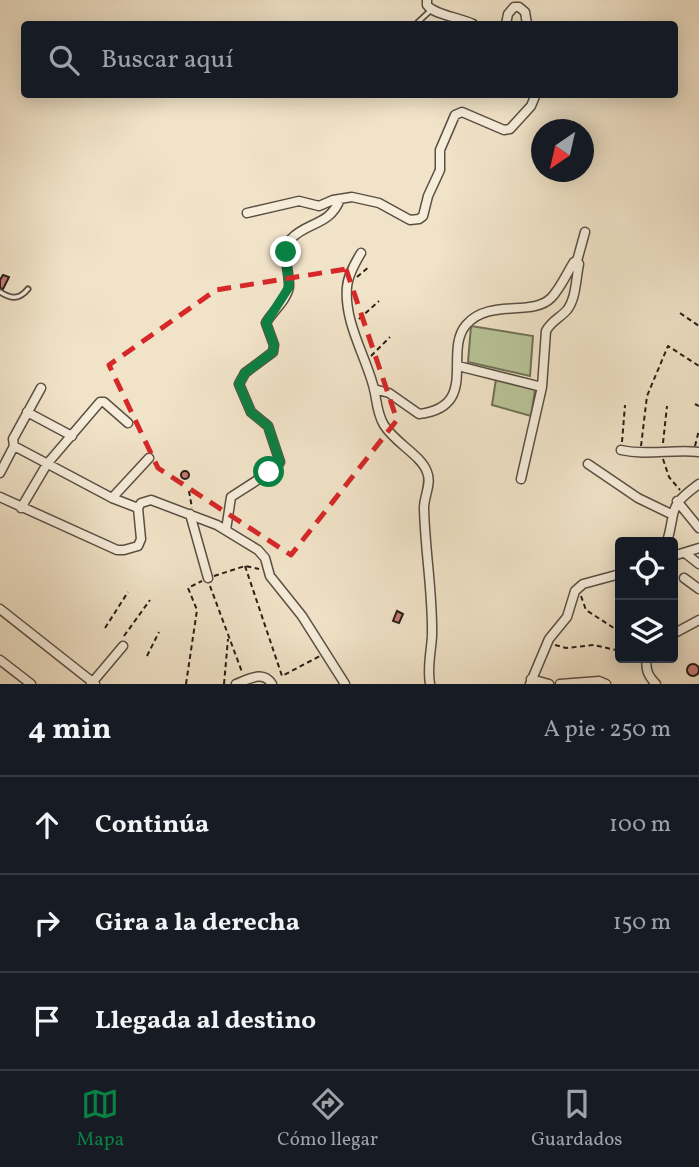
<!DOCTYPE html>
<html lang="es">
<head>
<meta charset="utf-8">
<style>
  :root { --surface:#171b24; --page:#20242c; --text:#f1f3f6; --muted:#9ea1a6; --line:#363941; --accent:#0b8043 }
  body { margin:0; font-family:Vollkorn,serif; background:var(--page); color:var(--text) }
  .controls { position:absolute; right:21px; bottom:21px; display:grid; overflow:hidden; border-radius:7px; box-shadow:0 4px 18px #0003 }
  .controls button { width:63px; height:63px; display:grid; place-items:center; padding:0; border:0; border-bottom:2px solid var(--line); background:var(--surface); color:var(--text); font:35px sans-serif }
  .compass { position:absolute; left:531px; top:119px; width:63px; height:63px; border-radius:50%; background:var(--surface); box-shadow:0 4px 18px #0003; rotate:214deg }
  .stop { position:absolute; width:21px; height:21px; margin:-16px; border:5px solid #0b8043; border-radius:50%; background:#fff }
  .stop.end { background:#0b8043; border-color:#fff; box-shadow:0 2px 7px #0008 }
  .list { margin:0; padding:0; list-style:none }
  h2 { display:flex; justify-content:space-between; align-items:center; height:91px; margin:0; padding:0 28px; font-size:30px }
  h2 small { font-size:23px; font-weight:400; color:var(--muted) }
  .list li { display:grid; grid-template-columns:46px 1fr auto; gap:21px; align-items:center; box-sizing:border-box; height:98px; padding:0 28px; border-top:2px solid var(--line) }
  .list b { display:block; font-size:26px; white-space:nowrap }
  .list em { font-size:23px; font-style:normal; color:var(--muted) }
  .icon { flex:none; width:38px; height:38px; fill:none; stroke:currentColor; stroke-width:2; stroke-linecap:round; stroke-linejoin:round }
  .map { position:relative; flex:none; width:699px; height:684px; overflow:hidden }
  .search { position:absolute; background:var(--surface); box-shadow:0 4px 18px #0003; left:21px; right:21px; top:21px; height:77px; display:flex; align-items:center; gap:18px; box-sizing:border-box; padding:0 24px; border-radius:7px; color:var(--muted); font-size:26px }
  .sheet { height:385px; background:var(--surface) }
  nav { display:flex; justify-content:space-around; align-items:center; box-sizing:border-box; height:98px; border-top:2px solid var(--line); background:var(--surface); font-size:19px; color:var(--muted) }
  nav a { display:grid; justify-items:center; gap:4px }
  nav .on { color:var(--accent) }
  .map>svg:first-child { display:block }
</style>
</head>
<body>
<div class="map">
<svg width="699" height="684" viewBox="0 0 699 684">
  <rect width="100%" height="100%" fill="#f1e3c8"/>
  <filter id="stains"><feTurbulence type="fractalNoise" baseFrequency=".00286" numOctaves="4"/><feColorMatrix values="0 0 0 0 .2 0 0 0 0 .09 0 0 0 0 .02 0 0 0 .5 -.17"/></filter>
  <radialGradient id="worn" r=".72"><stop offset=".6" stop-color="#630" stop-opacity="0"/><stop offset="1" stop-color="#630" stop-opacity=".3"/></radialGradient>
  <!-- green -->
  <path fill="#b8c498" stroke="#707158" stroke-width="2" d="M471,326L533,336L530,376L468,362Z
    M496,379L535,390L531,416L492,405Z"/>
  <!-- building -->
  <path fill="#c87b76" stroke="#281e17" stroke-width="2" d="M3,275L9,277L3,289L0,288V280Z
    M181 475a4 4 0 1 1 8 0a4 4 0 1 1-8 0Z
    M397,611L403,614L399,623L393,621Z
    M687 670a6 6 0 1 1 12 0a6 6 0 1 1-12 0Z"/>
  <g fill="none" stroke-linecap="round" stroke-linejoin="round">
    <!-- lane casing -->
    <g stroke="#5a4f43" stroke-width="7">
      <path id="lane" d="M416,24L431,10
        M0,292C11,299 19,300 28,289"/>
    </g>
    <!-- street casing -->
    <g stroke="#5a4f43" stroke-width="11">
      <path id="street" d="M427,0V5C434,15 459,17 473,24
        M506,24L508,14L514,7H519L525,12L527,24
        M247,213L299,201L319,206L333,200L352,197L379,203L410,220L419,219L423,216L428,196L440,170V150L455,115L462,112L504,130L510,129L531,106L536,94
        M361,253C355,263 348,275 347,287C344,321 364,353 373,385C377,398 376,412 384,425C395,443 421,455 427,472C432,483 424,496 424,508C425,551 433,594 432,636C431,653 427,668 430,684
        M458,366L542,387
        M41,388L13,439L14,446L112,498L138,508
        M374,389L389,393L419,414C480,407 443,352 466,325C489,298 532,317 551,298C560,289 567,273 574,262L577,261
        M27,412L72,436
        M621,450C647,456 672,449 699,452
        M588,464L638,498L671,514
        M0,473L14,446
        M521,479L542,387L546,331C551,321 560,318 567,310C576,299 576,278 579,264L577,261L585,232
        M0,497L117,550H124L138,546L141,539L138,508L141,503L151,500L217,525L258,550L265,558L270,576L302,616L345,684
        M112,498L149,458
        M677,501L699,528
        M21,508L47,464L100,402H104L128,423
        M190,514L208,578
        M226,530L231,497L276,468L280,462L268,426L251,412L239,384L245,373L273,352L274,345L266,323C272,312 287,300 289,287C290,272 280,251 291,239C306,222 330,226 340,199
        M667,542C677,508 666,508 699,484
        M685,553L699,564
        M673,556L699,548
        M684,578L699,589
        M0,609L95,684
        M673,634L699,620
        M647,658C645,669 648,676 656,684
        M0,660L31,684
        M531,679L549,684
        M91,684L123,646
        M236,684C249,679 263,670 272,684
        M530,684L549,639L567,617L575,591L583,584L620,574
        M560,684L599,681L606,684"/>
    </g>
    <!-- path -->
    <path stroke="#281e17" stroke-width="2" stroke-dasharray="5 3.5" stroke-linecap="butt" d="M357,277L370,266
      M680,313L699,326
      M359,319L379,301
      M371,356L390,337
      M695,404L699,406
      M622,442L625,405
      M663,443L667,406
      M641,446L647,396L668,346L699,366
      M695,446L699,430
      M663,459L669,477L680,490
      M189,491L192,508
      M245,566L282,676L320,656
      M214,576L245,566L259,569
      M210,586L242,672
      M581,596L586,610L620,632
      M105,628L128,592
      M124,636L150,600
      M555,645L566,648L594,645L620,651
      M147,656L159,632
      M186,684L197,610L188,588L202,581
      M224,684L228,639"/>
    <!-- lane -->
    <use href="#lane" stroke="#f6eddb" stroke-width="3.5"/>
    <!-- street -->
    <use href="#street" stroke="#f6eddb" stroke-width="8"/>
  </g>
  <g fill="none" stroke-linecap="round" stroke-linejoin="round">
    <!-- route -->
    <path stroke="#0b8043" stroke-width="9" d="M269,472L276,468L280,462L268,426L251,412L239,384L245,373L273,352L274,345L266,323L289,287L286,252"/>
  </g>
  <!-- marked area -->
  <path fill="none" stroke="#d62828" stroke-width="5" stroke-dasharray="14 9" stroke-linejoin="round" d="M346,269L397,420L291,555L158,468L109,365L216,290Z"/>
  <rect width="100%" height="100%" filter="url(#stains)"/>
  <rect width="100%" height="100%" fill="url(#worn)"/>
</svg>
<div class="controls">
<button><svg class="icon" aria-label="locate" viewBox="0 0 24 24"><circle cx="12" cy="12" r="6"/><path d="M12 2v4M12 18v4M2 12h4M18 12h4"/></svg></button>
<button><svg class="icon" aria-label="layers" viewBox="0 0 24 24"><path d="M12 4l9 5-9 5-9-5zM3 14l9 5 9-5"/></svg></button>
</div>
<svg class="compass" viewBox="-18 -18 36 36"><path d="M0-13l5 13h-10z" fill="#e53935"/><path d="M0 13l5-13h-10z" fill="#9ea1a6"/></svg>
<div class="stop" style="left:269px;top:472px"></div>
<div class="stop end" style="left:286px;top:252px"></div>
<div class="search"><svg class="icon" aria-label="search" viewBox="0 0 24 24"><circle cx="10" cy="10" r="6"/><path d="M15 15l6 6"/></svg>Buscar aquí</div>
</div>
<section class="sheet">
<h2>4 min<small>A pie · 250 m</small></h2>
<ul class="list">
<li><svg class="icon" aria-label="ahead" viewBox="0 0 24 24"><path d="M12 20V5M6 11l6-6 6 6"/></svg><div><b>Continúa</b></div><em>100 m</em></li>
<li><svg class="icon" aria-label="right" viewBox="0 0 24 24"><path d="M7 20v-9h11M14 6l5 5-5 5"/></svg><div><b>Gira a la derecha</b></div><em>150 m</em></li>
<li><svg class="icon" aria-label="arrive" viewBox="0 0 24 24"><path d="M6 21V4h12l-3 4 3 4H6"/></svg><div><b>Llegada al destino</b></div></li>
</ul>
</section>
<nav>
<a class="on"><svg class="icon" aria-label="map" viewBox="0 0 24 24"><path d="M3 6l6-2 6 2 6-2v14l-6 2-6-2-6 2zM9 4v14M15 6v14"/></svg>Mapa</a>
<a><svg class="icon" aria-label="directions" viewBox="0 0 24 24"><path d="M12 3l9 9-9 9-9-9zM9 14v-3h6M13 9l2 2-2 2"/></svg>Cómo llegar</a>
<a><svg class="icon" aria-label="saved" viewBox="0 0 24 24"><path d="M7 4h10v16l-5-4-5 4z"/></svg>Guardados</a>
</nav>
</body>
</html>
